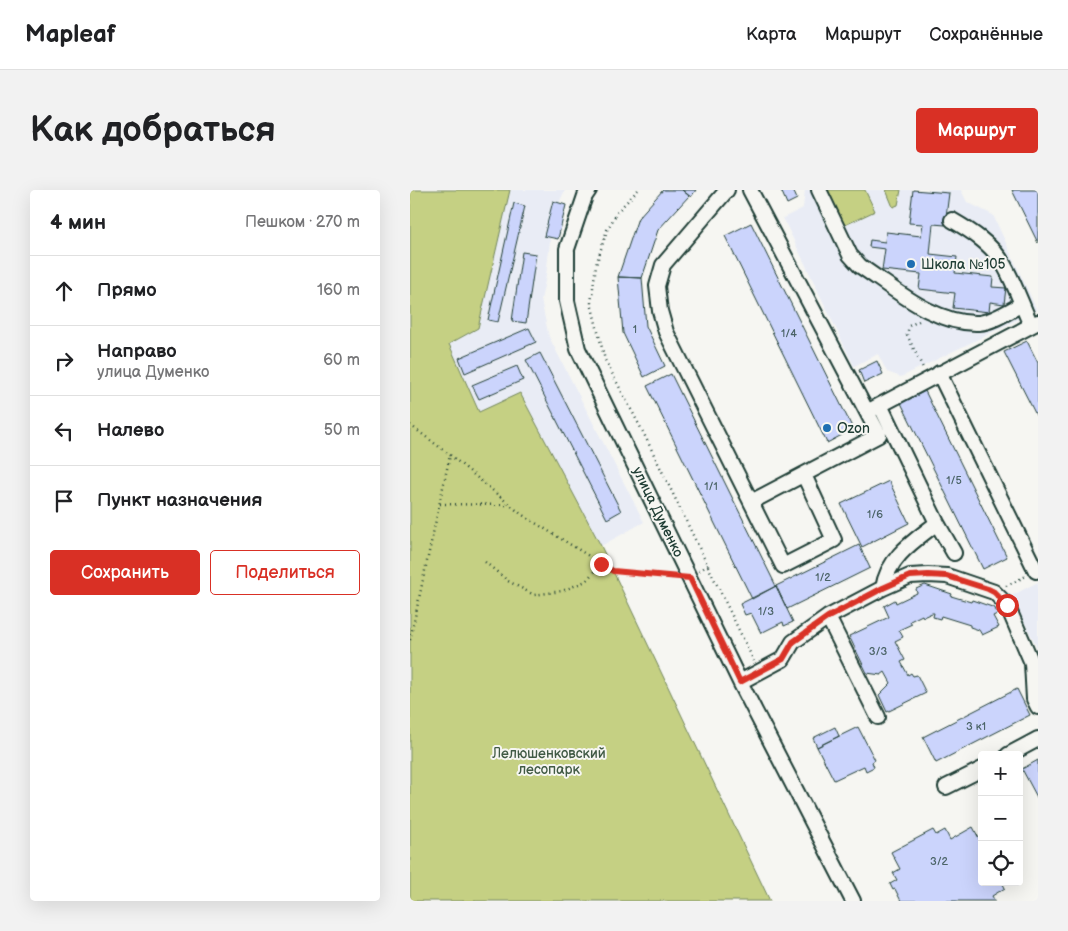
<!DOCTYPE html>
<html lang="ru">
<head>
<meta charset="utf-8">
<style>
  :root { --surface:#fff; --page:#f2f2f2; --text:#202124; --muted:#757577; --line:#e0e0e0; --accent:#d93025 }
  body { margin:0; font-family:"Balsamiq Sans",sans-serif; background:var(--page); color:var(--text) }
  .controls { position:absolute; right:15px; bottom:15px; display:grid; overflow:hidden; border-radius:5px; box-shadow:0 5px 20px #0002 }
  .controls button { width:45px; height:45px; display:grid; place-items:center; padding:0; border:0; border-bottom:1px solid var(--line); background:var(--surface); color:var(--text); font:25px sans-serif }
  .stop { position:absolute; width:15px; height:15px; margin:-11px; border:4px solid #d93025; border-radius:50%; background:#fff }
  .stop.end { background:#d93025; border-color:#fff; box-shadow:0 1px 5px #0008 }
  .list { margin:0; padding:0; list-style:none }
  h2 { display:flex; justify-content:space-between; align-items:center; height:65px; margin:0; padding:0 20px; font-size:21px }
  h2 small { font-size:16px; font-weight:400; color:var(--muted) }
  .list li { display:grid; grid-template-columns:32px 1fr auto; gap:15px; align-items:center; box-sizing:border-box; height:70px; padding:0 20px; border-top:1px solid var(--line) }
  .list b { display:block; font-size:19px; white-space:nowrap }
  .list p { margin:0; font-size:16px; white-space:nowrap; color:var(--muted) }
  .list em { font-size:16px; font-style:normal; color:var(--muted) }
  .actions { display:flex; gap:10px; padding:15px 20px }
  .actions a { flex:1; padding:11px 0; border:1px solid var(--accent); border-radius:5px; text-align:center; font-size:18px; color:var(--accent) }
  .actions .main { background:var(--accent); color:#fff }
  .icon { flex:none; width:28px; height:28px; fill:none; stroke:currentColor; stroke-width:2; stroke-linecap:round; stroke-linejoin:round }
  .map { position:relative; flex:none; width:628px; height:711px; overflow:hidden; border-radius:5px }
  header { display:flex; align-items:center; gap:30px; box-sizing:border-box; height:70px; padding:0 25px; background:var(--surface); border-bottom:1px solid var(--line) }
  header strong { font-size:24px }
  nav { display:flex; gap:28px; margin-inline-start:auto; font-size:18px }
  .intro { display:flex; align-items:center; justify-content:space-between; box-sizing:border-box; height:120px; padding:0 30px }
  h1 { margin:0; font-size:35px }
  .button { padding:12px 22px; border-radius:5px; background:var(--accent); color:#fff; font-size:18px; font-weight:700 }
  main { display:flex; gap:30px; padding:0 30px }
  aside { flex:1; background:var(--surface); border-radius:5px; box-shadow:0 5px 20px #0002 }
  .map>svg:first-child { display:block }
</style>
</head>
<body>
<header>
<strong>Mapleaf</strong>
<nav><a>Карта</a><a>Маршрут</a><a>Сохранённые</a></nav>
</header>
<div class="intro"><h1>Как добраться</h1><a class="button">Маршрут</a></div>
<main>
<aside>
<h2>4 мин<small>Пешком · 270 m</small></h2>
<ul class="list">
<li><svg class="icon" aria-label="ahead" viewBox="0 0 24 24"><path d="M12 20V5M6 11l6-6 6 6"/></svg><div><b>Прямо</b></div><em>160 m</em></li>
<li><svg class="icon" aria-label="right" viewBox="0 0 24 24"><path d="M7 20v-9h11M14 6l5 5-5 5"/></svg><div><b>Направо</b><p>улица Думенко</p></div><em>60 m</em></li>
<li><svg class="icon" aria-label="left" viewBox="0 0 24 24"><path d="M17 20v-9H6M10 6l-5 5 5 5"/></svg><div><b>Налево</b></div><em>50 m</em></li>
<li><svg class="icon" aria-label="arrive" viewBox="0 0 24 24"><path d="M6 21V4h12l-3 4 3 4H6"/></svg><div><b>Пункт назначения</b></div></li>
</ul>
<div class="actions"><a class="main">Сохранить</a><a>Поделиться</a></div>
</aside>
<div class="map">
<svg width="628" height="711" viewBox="0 0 628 711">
  <rect width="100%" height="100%" fill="#f6f6f2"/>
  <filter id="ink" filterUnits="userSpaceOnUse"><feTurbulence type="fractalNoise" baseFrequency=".02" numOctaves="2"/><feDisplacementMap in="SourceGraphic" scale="10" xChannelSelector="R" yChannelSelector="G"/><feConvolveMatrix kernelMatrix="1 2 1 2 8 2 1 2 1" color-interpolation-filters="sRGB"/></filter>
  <g filter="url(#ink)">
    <!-- built -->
    <path fill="#e9ecf5" d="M100,0H155L150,11L141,43L136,86L131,110L139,147L234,332L191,356L110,203L69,223L39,154L68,138Z
      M395,0H551L557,12L583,25L627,120L491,187L477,182L468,164L444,176L373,28L393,18Z
      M628,392V459L601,406Z"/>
    <!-- green -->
    <path fill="#c5d083" stroke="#72865c" d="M0,0H100L68,138L39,154L69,222L110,203L191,356L360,711H0Z
      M417,0H455L465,21L433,36Z
      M476,0H491L488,15L483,17Z"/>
    <!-- building -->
    <path fill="#cbd4fc" stroke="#1f3d34" d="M253,0H272L279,6L248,40L232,88L208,87L228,28Z
      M272,0H286L281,7Z
      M371,0H383L387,9L377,14Z
      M503,0L539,3L535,35L523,34L520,64L547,67L545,83L583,87L582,97L596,98L594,114L580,112L579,122L543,118L545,103L509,99L511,84L472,80L475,59L459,57L460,50L475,52L476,42L511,46L513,34L499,33Z
      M602,0H628V53Z
      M143,11L156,15L148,49L134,46Z
      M104,13L115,16L88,132L78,130Z
      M341,33L443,239L417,253L315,46Z
      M112,62L126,64L116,133L102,131Z
      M208,87L232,88L236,136L255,176L234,187L213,143Z
      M119,138L126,152L55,183L49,168Z
      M617,151L628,173V229L594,162Z
      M130,163L211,321L197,329L116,170Z
      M467,171L473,184L454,193L449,180Z
      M107,176L113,190L69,209L62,195Z
      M261,184L366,396L342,409L237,196Z
      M515,201L597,367L573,379L491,213Z
      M479,291L499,333L452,357L431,314Z
      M449,355L460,378L377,419L366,396Z
      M515,395L542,404L541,406L561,412L562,410L585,418L587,424L583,426L589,437L572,445L569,440L560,437V435L531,426L530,429L523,427L524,423H522L513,427L512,425L500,431L502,434L489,440L493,447L485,451L495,470L491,472L498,485L501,483L503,486L507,485L516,503L477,522L469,505L481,493L475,482L471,485L457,483L439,446L479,427L474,416L485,410L486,413L507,403L506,399Z
      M366,396L383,432L374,436L373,432L351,443L341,423L335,425L330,414Z
      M607,499L620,525L526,573L513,547Z
      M425,537L429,546L407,557L403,548Z
      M448,537L465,570L462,572L464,577L456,581L454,576L424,590L407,557Z
      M628,570V609L612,579Z
      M563,637L572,654V692H592L595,698L582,706L585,711H491L485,699L483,700L480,694L487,690L483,683L490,679L481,662L523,640L526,645L535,640L540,650Z"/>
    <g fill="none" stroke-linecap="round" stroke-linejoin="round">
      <!-- minor casing -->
      <g stroke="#1f3d34" stroke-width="18">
        <path id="minor" d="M179,0L175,6L157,59V111L168,159L330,492L443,711
          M317,0L253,75L247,96L250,121L256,142L373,376L424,350L394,285
          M340,0L457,222L628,132
          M409,0L440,65L450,76C485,99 525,135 569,133C583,132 599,121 612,114
          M542,30C561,41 583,55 594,75C605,94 612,116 621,135
          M529,183L626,381
          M470,215L527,333L544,363
          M341,312L469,245L457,222
          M473,398L500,386L518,385L537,386L584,402L597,415L622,473L624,509L628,517
          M418,427L468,527
          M330,492L373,469L383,452L418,427L473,398C478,367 504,351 527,333
          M598,565L628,549
          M536,597L572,579"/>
      </g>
      <!-- path -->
      <path stroke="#1f3d34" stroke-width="2.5" stroke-dasharray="1 4" stroke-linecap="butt" d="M228,0L208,21L197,40L186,75L181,113L195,170L233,242L344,471
        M509,131L499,136L497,145L513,178
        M0,235L40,265L111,324L203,381L263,387
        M30,314L99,315
        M75,372L98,391L124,405L152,401L176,391L191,373
        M289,381L298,375
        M596,396L616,386
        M0,450L40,265"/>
      <!-- minor -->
      <use href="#minor" stroke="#f6f6f2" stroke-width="14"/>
    </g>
  </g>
  <g fill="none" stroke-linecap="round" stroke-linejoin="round" filter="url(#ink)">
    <!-- route -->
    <path stroke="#d93025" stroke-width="6" d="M191,374L203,381L280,388L330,492L373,469L383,452L418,427L473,398L500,386L518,385L537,386L578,399L584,402L597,415"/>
  </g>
  <!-- markers -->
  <g fill="#1f6fb2" stroke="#f6f6f2" stroke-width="2">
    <circle cx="501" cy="74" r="5"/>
    <circle cx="417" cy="238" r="5"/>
  </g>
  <g text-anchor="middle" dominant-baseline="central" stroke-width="4" stroke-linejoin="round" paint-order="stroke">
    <!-- number labels -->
    <g font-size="11" fill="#4a6366">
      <text x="225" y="139">1</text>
      <text x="379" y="143">1/4</text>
      <text x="544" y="290">1/5</text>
      <text x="301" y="296">1/1</text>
      <text x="465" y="324">1/6</text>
      <text x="413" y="387">1/2</text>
      <text x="356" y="421">1/3</text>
      <text x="468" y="461">3/3</text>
      <text x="566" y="536">3 к1</text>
      <text x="529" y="671">3/2</text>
    </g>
    <!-- poi labels -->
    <g font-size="14" fill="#1f3d34" stroke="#f6f6f2" text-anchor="start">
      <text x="511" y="74">Школа №105</text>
      <text x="427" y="238">Ozon</text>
    </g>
    <!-- street labels -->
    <g font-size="14" fill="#1f3d34" stroke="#f6f6f2">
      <text transform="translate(248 322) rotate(64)">улица Думенко</text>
    </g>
    <!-- park labels -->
    <g font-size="14" fill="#405a44" stroke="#f6f6f2">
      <text x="139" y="563">Лелюшенковский<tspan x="139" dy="16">лесопарк</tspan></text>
    </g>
  </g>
</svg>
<div class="controls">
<button>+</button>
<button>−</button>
<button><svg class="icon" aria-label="locate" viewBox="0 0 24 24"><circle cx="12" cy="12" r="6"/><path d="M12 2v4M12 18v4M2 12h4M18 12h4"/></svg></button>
</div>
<div class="stop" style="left:597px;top:415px"></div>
<div class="stop end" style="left:191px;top:374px"></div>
</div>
</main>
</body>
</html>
